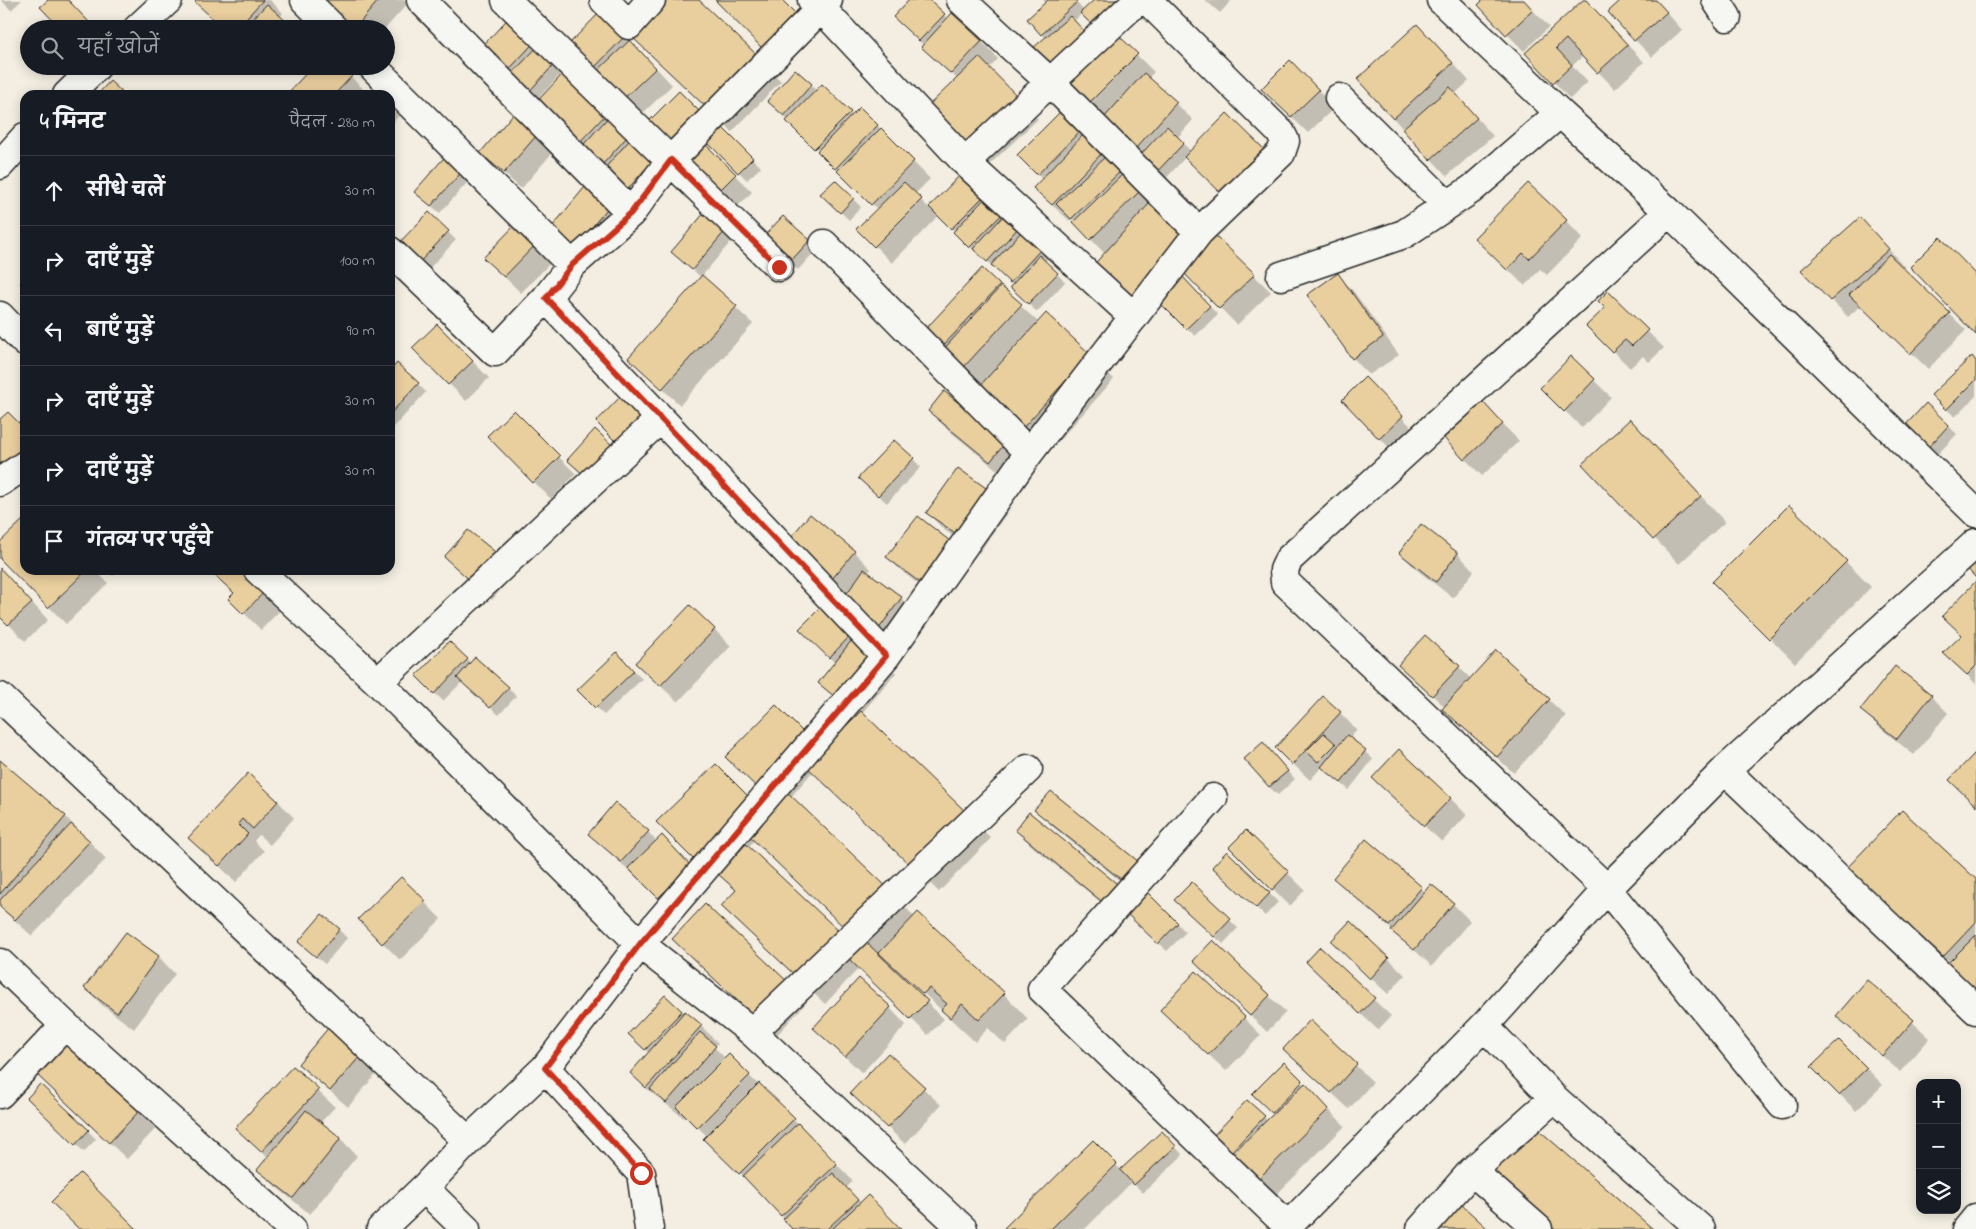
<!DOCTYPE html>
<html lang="hi">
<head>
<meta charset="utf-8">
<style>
  :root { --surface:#171b24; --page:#20242c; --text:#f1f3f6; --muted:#9ea1a6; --line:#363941 }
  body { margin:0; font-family:"Indie Flower","Playpen Sans Deva",sans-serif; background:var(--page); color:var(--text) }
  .controls { position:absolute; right:15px; bottom:15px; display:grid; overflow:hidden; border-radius:10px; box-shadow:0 2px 12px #0003 }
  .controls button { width:45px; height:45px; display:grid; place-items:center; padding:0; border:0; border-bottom:1px solid var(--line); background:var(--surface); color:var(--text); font:25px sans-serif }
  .stop { position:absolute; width:15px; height:15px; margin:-11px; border:4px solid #c8321e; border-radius:50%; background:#fff }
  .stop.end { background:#c8321e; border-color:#fff; box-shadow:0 1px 5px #0008 }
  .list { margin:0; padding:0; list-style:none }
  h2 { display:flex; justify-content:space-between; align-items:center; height:65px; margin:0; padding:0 20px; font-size:21px }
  h2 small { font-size:16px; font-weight:400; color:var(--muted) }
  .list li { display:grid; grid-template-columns:32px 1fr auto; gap:15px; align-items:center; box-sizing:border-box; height:70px; padding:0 20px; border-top:1px solid var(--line) }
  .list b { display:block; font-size:19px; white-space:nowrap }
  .list em { font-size:16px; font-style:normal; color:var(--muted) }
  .icon { flex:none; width:28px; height:28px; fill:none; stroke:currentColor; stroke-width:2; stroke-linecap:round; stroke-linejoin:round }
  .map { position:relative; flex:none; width:1976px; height:1229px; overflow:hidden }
  .search { position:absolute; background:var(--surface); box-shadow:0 2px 12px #0003; left:20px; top:20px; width:375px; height:55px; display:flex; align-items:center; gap:12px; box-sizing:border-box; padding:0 18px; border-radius:28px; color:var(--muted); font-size:19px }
  .panel { position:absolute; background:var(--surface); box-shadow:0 2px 12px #0003; left:20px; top:90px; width:375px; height:485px; border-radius:15px }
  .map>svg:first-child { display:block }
</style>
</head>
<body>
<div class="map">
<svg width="1976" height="1229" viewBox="0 0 1976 1229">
  <rect width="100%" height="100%" fill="#f3eee1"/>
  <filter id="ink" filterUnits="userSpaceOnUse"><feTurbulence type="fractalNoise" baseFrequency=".02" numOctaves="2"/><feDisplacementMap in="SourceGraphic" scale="10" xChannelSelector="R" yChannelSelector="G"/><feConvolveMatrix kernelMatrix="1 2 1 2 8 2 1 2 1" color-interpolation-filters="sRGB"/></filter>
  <g filter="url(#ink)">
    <!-- shadow -->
    <path fill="#0003" fill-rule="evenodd" d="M1,0H22L11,10Z
      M50,0H67L94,29H62Z
      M199,0H270L283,13L280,17L292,29H225Z
      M323,0H408L409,2L385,29H355Z
      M669,0H697L781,81L732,132L659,62Z
      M910,0H928L948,19L952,15L982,42L998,59L989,69L1038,119L988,166L929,106L957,79L903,25Z
      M1043,0H1074L1084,11L1096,0L1074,21L1046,38L1028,19L1046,3Z
      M1205,0H1232L1220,13Z
      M1485,0H1523L1549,27L1524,51L1507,34Z
      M1584,0L1644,62L1615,89L1583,56L1572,66L1588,82L1570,99L1527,53Z
      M1623,0H1656L1682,30L1652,57L1635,40Z
      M514,14L568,66L532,105L497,68Z
      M626,35L672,85L638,118L599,71L571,44Z
      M1116,35L1154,72L1148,78L1193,120L1177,138L1191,151L1160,185L1143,154L1068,82Z
      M1434,42L1469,81L1455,94L1493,136L1447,176L1393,118Z
      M1290,62L1335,107L1308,133L1263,89Z
      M795,71L817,91L822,86L853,116L877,125L930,179L915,194L929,208L963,174L1049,257L1045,262L1065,282L1037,312L1011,287L1013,285L979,254L978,255L939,215L892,263L858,229L878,210L777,109Z
      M351,77L369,95L377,86L387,95H288Z
      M390,97L404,110L390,126Z
      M1067,107L1157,208L1155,210L1186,238L1215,237L1271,292L1237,325L1186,273L1182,277L1218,315L1195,336L1160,301L1145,317L1107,287L1105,254L1072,219L1070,221L1052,205L1043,180L1018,155Z
      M612,108L658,154L639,213L549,126Z
      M718,125L761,167L747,180L706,140L702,143L752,192L733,211L683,162Z
      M542,128L559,145L521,189L482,153Z
      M465,167L473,176L440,213L424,200Z
      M590,184L629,220L593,263L570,245L553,228Z
      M822,194L853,199L861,207L849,220Z
      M429,214L456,240L424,274L396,247Z
      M705,214L733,239L702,276L753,324L680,405L646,374L702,278L681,260Z
      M1566,221L1583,238L1547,275L1540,269L1525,286L1493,255Z
      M520,222L556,257L521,293L485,258Z
      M1876,235L1904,266L1902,268L1966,330L1928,369L1861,305L1848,317L1802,270Z
      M809,241L817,249L798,270L772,247Z
      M982,270L1039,323L1089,354L1114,379L1047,454L1003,415L940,349Z
      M1338,275L1354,292L1399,355L1369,375L1353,358Z
      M25,277V288L19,283Z
      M1608,292L1664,348L1649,362L1643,356L1630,368L1588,326L1606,308Z
      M437,325L489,378L466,401L414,348Z
      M1571,358L1611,397L1582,428L1542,388Z
      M1976,362V396L1955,417L1932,395Z
      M390,373L418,384L426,392L394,427L390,423Z
      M944,392L1022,460L1007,478L946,428L929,411Z
      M1382,396L1418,434L1396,455L1380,438Z
      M1483,404L1519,441L1482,476L1465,459Z
      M1926,405L1957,434L1933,459L1911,438Z
      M514,412L576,474L551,499L489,436Z
      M0,421L25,430V477L9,492Z
      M1655,446L1725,522L1679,564L1584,464Z
      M913,459L921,467L887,503L868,486Z
      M992,493L1009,510L979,553L944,530L928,513Z
      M810,515L854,552L871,569L867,573L901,598L918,615L896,646L859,620L848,594L806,558Z
      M25,519V570H95L108,583L66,624L0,557V544Z
      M1422,526L1458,554L1474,571L1453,598L1417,570L1400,553Z
      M954,546L971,562L940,601L904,573L887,557Z
      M446,557L515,573L492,600Z
      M1846,562L1871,587L1795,663L1714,582Z
      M0,568L48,620L25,641L0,615Z
      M107,570H119L113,576Z
      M210,570H248L284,606L261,630L230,599L235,594Z
      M1976,583V684L1945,653L1963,635Z
      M820,610L853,641L879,656L896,673L862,713L991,838L939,892L813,771L791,797L915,917L1004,994L1028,1019L1005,1044L988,1028L975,1042L881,953L879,956L944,1019L928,1035L859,968L825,1004L748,931L737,891L720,874L714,879L658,822L764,814L857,716L820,683L835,663L801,629ZM755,840L863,944L857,951L747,848Z
      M714,629L731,646L678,702L653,679Z
      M449,643L471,663L508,688L516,696L499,715L462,682L443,701L426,685Z
      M617,654L642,679L604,715L579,690Z
      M1459,667L1471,679L1549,700L1566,716L1514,773L1461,726L1444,709L1445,707L1417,681Z
      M1931,696L1948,713L1914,755L1879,727L1862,710Z
      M1340,713L1357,730L1349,738L1373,759L1349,790L1322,767L1310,780L1276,748Z
      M1271,752L1295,779L1278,795L1269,787Z
      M0,762L66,817L106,859L32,936L0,907Z
      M1390,795L1450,798L1467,815L1442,842Z
      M278,801L294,818L270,845L259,835L254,841L264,851L236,882L190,838Z
      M1036,810L1145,892L1186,932L1167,951L1129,915L1124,921L1033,847L1016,830L1140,897L1053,827Z
      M648,832L657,842L679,854L675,914L589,833Z
      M1246,832L1305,890L1290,906L1230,847Z
      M1227,853L1278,902L1265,916L1222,875Z
      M1849,868L1976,881V991L1949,963Z
      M401,878L441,919L400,960L359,919Z
      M1334,878L1421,888L1425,892L1453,904L1470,921L1432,966Z
      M1192,884L1238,928L1223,944L1184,908Z
      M339,930L347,938L325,964L308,950Z
      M126,934L159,957L175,974L134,1029L102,1005L85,988Z
      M1320,949L1391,1016L1378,1030L1324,979Z
      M690,956L791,985L807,1002L776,1036Z
      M1349,958H1388L1405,975L1388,994Z
      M1211,978L1269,996L1286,1012L1267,1032Z
      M1868,982L1930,1038L1900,1072L1838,1016Z
      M665,996L684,1014L701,1026L718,1043L714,1047L726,1059L729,1056L811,1136L810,1137L853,1181L846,1188L861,1203L900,1229H794L758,1189L757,1190L705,1139L707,1136L686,1116L684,1118L648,1090L632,1073L649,1053L638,1042Z
      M890,1008L906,1025L862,1073L832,1044Z
      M1244,1018L1261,1035L1226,1071L1178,1026Z
      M336,1022L384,1065L348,1107L299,1064Z
      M1310,1022L1373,1082L1349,1109L1302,1065Z
      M70,1040L159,1125L127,1159L54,1091Z
      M1839,1041L1883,1085L1856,1111L1813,1067Z
      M888,1055L941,1105L905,1144L869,1110Z
      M1284,1064L1345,1126L1275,1196L1214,1136L1247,1101L1268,1121L1275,1114L1254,1094Z
      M293,1068L335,1107L320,1123L341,1139L357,1156L310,1214L276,1187L259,1170L269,1158L254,1145Z
      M28,1098L88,1131L96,1139L84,1152Z
      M1093,1141L1121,1170L1170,1141L1183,1155L1143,1193L1132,1182L1085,1229H1005Z"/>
    <!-- building -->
    <path fill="#e9ce9e" stroke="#2b2b2b" d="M48,0H68L89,22L81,29H61L40,7Z
      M197,0H263L236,29H224L195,2Z
      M323,0H379L355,28Z
      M667,0H699L757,55L707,108L632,37Z
      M715,0H782L796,14L762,48Z
      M909,0H930L945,14L919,41L893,17Z
      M1048,0H1075L1077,2L1041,35L1027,19Z
      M1094,0H1128L1096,29L1080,13Z
      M1483,0H1524L1533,10L1506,35L1478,5Z
      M1583,0H1586L1628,45L1597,73L1566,39L1556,48L1572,65L1553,83L1525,53Z
      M1621,0H1656L1667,12L1634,41L1608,12Z
      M267,4L288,23L283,29H243Z
      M602,10L627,34L594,68L569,44Z
      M514,12L540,36L504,75L478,51Z
      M952,13L982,41L951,74L921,47Z
      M1070,16L1089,36L1052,69L1033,48Z
      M1417,24L1453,63L1393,119L1357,79Z
      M1116,33L1138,54L1088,104L1066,82Z
      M630,40L656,68L620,102L594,74Z
      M543,41L561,57L523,98L505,81Z
      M979,57L1022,101L971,150L928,106Z
      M1290,60L1319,90L1291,117L1261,89Z
      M313,66H342L352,76L334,95H286Z
      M570,66L613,107L573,149L530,109Z
      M795,69L812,84L784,116L767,101Z
      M1144,73L1177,102L1136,148L1103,119Z
      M110,81L125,95H97Z
      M822,84L851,112L814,149L786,121Z
      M1450,87L1477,118L1430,160L1402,129Z
      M679,91L700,112L663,149L642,128Z
      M1067,105L1086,125L1037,175L1017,155Z
      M519,107L543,128L504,173L480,153Z
      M860,107L878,125L835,169L817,151Z
      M614,111L634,129L595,173L575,154Z
      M1227,113L1266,151L1223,195L1184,157Z
      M718,123L753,158L738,173L703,138Z
      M1167,126L1184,143L1151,178L1134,162Z
      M881,128L914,161L871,205L837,171Z
      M635,134L659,153L621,197L597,177Z
      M1084,134L1103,152L1052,205L1033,188Z
      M700,139L736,174L715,195L679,160Z
      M449,152L466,167L431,206L414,192Z
      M1109,153L1124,168L1071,219L1056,204Z
      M963,172L986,194L951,229L929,207Z
      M1124,173L1141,190L1090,240L1073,222Z
      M835,180L854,198L840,213L820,194Z
      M589,182L613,202L575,247L551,228Z
      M904,182L922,199L874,247L856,229Z
      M1528,183L1567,220L1529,259L1523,253L1507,270L1474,238Z
      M989,194L1006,210L969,248L953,232Z
      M1149,204L1187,237L1127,301L1089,270Z
      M429,212L449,231L415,267L395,247Z
      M705,212L726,230L692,270L671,252Z
      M1006,213L1020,226L987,262L973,249Z
      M783,216L810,240L789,263L762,238Z
      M1860,217L1889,249L1830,301L1801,270Z
      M520,220L540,240L504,277L483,258Z
      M1022,231L1042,248L1010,283L991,265Z
      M1215,235L1255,274L1219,309L1180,269Z
      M1940,237L1976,274V335L1910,267Z
      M1889,254L1950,313L1910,354L1849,295Z
      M1039,255L1058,273L1028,304L1010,287Z
      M982,268L1000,285L940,349L922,333Z
      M1338,273L1383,337L1352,359L1307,295Z
      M702,275L737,306L662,389L628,358Z
      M1183,277L1210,306L1186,329L1158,301Z
      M1001,286L1022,304L962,369L942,351Z
      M1608,291L1648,330L1632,346L1625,340L1612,352L1586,326L1605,308L1598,301Z
      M1046,313L1090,354L1021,430L976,390Z
      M437,324L473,361L448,385L412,348Z
      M1571,356L1595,379L1564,412L1540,388Z
      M1972,356L1976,361V380L1946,410L1931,395Z
      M397,363L419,383L390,414V371Z
      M1365,377L1403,416L1379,439L1342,400Z
      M944,391L1006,442L990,462L928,411Z
      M622,395L643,415L616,442L596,422Z
      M1483,402L1503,424L1464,460L1444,438Z
      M1926,403L1949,425L1924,452L1901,430Z
      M514,410L560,456L533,483L487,436Z
      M8,412L25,429V445L0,468V419Z
      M1630,419L1701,496L1653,540L1582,464Z
      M595,429L613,446L585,476L567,460Z
      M894,440L914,458L878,496L858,478Z
      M958,468L993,493L961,537L926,513Z
      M1789,505L1847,561L1769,639L1712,582Z
      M810,514L855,551L832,579L787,542Z
      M918,516L955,545L923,585L886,557Z
      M25,518V570H87L48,608L0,559V542Z
      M1421,524L1458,553L1436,582L1399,553Z
      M468,530L499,555L474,584L444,557Z
      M1976,555V578L1965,566Z
      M0,568L32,603L8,625L0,617Z
      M864,569L902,597L878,630L840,603Z
      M209,570H250L268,588L243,614L228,599L234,593Z
      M1976,581V666L1967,675L1943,653L1962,635L1942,616Z
      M690,605L715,629L660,686L635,663Z
      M820,608L850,636L829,658L799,629Z
      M1425,635L1460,666L1432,696L1398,665Z
      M855,636L880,655L841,702L818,683Z
      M449,641L468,659L434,694L416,676Z
      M1496,650L1550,699L1497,757L1442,709Z
      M617,652L634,671L595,708L577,690Z
      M475,657L509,687L490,708L457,678Z
      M1895,666L1932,695L1897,739L1860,710Z
      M1323,696L1341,712L1292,765L1275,748Z
      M776,705L810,739L763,793L725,757Z
      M861,711L967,813L913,868L806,766Z
      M1324,733L1336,744L1318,762L1306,751Z
      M1347,735L1366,750L1341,783L1321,767Z
      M1263,742L1288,771L1269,787L1244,759Z
      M1399,749L1451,798L1424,826L1372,778Z
      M1976,752V806L1949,780Z
      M0,760L66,816L0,894Z
      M716,764L757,805L697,863L656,822Z
      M248,773L278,801L253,829L242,819L238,824L248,834L219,866L188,838Z
      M785,790L892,892L851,934L745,832Z
      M1051,791L1139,862L1123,881L1034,810Z
      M615,802L649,831L621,862L588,834Z
      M1902,810L1976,879V922L1943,957L1847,868Z
      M1029,812L1121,887L1106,905L1015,830Z
      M71,824L90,841L15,920L0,907V900Z
      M1246,830L1289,872L1272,890L1229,847Z
      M662,835L691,866L658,898L628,868Z
      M1366,839L1422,887L1389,926L1333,878Z
      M746,844L842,934L800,980L721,906L736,890L718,874Z
      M1227,851L1270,893L1256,908L1212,867Z
      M401,877L426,901L382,944L358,919Z
      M1192,882L1231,919L1214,937L1174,900Z
      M1431,884L1454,903L1414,950L1391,931Z
      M1145,890L1178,923L1158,944L1124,911Z
      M705,904L791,985L758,1020L672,939Z
      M918,912L1005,993L979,1020L962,1004L950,1018L941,1010L947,1004L929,988L923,994L879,953Z
      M322,914L340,929L316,957L298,942Z
      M1350,921L1389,958L1370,979L1331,941Z
      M126,932L159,956L117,1013L84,988Z
      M1976,935V993L1947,964Z
      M1213,940L1270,995L1250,1016L1193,961Z
      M865,941L928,1001L910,1019L848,958Z
      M1320,947L1375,998L1360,1014L1306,962Z
      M1196,971L1245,1017L1208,1055L1160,1010Z
      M859,978L891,1007L845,1057L813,1028Z
      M1867,980L1914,1020L1882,1056L1836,1016Z
      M665,995L682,1011L645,1050L628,1034Z
      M685,1011L702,1025L646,1088L630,1073Z
      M335,1020L368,1047L330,1091L298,1064Z
      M1310,1020L1357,1064L1331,1093L1283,1049Z
      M700,1032L716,1046L666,1103L650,1089Z
      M70,1038L143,1107L109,1143L36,1074Z
      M1839,1040L1867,1068L1839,1095L1811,1067Z
      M888,1053L925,1087L887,1128L850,1093Z
      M729,1054L750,1075L697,1128L676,1107Z
      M1284,1062L1303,1081L1272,1113L1252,1094Z
      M293,1066L319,1089L261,1152L235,1128Z
      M759,1083L795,1118L739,1174L703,1139Z
      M1305,1083L1329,1109L1257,1180L1231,1155Z
      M40,1084L89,1130L75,1145L27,1098Z
      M1247,1100L1265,1116L1230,1153L1213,1136Z
      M306,1110L341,1138L293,1198L257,1170Z
      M798,1123L837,1164L781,1216L743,1176Z
      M1532,1124L1653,1229H1547L1486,1176Z
      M1162,1131L1176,1146L1134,1185L1120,1170Z
      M1093,1140L1117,1164L1051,1229H1003Z
      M80,1173L137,1229H79L51,1202Z
      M833,1173L858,1200L827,1229H792L783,1219Z
      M868,1195L901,1229H832Z
      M1462,1205L1488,1229H1440Z"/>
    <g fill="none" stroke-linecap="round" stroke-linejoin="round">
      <!-- minor casing -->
      <g stroke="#2b2b2b" stroke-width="31">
        <path id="minor" d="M305,0L334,29
          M421,0L631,213
          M506,0L779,267
          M604,0L629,25L651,0
          M828,0L821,8L965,162L1134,317
          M961,0L1051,83L1199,232
          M1441,0L1560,113L1669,212L1976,513
          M1716,0L1727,17
          M137,29L168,0
          M372,66L572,265
          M67,95L97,66
          M1339,98L1447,205
          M965,162L1138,0
          M0,165L25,137
          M1669,212L1289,559L1284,570L1285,582L1607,889L1782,1105
          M824,244L1029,453
          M390,251L495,352L546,298L572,265L631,213L671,160L821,8L812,0
          M1281,276L1404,234L1472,189L1560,113
          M546,298L886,656
          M0,316L25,342
          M0,482L25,465
          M258,570L378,682L640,944L752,1032L963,1229
          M378,682L660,419
          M0,697L468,1141
          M1725,770L1976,1010
          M1213,798L1042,989L1288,1226
          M0,963L65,1025L292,1229
          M1484,1026L1554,1098L1701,1229
          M752,1032L1028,769
          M545,1068L641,1173L649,1229
          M0,1094L65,1025
          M1472,1171L1538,1229
          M424,1188L466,1229
          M381,1229L424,1188L468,1141L545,1068L640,944L886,656L1029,453L1199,232L1281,153L1285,141L1281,133L1147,0
          M1285,1229L1484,1026L1607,889L1725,770L1976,543
          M1421,1229L1472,1171L1554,1098
          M1967,1229L1976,1218"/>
      </g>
      <!-- minor -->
      <use href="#minor" stroke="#f6f6f2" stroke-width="28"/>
    </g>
  </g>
  <g fill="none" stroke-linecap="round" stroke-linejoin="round" filter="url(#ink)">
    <!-- route -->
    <path stroke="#c8321e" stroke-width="6" d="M641,1173L545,1068L640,944L886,656L546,298L572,265L631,213L671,160L779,267"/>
  </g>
</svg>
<div class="controls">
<button>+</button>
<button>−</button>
<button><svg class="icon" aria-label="layers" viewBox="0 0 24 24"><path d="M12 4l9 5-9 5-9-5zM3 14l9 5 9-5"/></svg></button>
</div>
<div class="stop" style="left:641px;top:1173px"></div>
<div class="stop end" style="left:779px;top:267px"></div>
<div class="search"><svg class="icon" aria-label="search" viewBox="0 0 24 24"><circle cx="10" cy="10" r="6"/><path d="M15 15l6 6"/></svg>यहाँ खोजें</div>
<section class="panel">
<h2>4 मिनट<small>पैदल · 280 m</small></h2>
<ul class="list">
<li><svg class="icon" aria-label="ahead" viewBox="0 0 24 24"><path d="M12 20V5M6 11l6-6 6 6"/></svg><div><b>सीधे चलें</b></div><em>30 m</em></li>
<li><svg class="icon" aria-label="right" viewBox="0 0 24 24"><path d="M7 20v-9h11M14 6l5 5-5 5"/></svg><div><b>दाएँ मुड़ें</b></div><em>100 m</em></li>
<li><svg class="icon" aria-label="left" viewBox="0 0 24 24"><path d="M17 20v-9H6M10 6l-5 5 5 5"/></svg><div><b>बाएँ मुड़ें</b></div><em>90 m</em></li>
<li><svg class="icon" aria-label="right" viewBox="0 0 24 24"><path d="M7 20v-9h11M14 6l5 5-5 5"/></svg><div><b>दाएँ मुड़ें</b></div><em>30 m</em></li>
<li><svg class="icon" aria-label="right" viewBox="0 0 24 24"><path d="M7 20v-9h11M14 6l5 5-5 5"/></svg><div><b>दाएँ मुड़ें</b></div><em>30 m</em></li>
<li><svg class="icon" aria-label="arrive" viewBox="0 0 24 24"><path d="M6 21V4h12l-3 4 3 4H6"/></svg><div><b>गंतव्य पर पहुँचे</b></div></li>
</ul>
</section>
</div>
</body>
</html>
